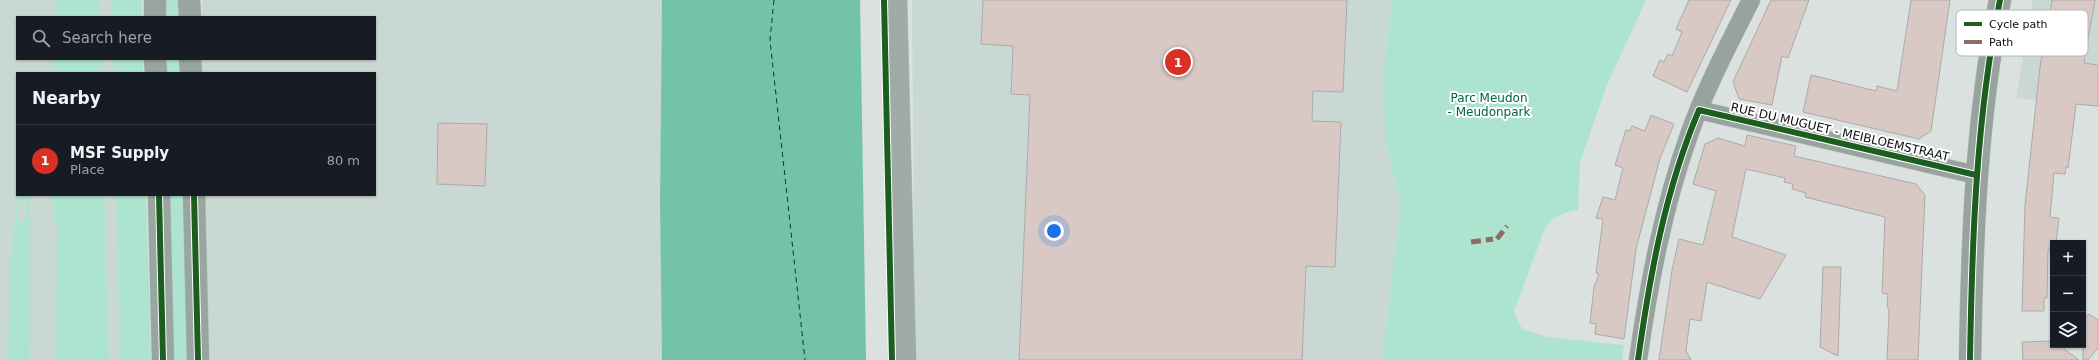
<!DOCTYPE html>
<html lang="en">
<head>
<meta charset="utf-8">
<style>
  :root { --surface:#171b24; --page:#20242c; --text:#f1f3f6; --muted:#9ea1a6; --line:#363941; --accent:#d93025 }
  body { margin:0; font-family:"DejaVu Sans",sans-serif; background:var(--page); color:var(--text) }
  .controls { position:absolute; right:12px; bottom:12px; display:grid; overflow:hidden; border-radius:0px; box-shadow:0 1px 3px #0004 }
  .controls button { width:36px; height:36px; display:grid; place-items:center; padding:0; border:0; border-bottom:1px solid var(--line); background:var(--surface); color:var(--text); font:20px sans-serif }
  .you { position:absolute; left:1054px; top:231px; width:14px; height:14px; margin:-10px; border:3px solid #fff; border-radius:50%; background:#1a73e8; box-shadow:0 0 0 6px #1a73e833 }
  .badge { display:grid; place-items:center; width:26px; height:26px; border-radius:50%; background:var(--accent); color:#fff; font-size:13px; font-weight:700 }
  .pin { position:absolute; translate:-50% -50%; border:2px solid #fff; box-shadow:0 1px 4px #0006 }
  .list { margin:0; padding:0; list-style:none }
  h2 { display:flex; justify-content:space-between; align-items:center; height:52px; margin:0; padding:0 16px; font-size:17px }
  h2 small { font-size:13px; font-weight:400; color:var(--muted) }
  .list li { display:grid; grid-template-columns:26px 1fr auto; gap:12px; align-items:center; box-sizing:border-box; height:72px; padding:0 16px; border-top:1px solid var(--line) }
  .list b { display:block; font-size:15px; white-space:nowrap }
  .list p { margin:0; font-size:13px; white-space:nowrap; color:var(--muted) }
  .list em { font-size:13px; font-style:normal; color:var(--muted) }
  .icon { flex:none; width:22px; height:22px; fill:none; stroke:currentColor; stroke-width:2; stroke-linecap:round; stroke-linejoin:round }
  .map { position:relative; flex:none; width:2098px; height:360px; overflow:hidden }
  .search { position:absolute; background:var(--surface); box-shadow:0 1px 3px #0004; left:16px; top:16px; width:360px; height:44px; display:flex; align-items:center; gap:10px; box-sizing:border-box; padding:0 14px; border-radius:0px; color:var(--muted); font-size:15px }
  .panel { position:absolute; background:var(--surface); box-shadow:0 1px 3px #0004; left:16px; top:72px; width:360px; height:124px; border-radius:0px }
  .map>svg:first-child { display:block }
</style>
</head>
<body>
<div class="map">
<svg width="2098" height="360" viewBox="0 0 2098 360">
  <rect width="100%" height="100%" fill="#dae1de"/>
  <!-- built -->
  <path fill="#c9d8d2" d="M0,0H142V17H17V59H143V73H17V195H146L151,360H0Z
    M202,0H662L660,203L662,360H209L202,195H375V73H201V59H375V17H202Z
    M912,0H1392L1384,68L1385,141L1401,202L1382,360H915Z
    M2033,0H2098V107L2016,98Z"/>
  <!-- green -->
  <path fill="#ade4cf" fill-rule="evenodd" d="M56,0H99V17H56Z
    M112,0H142V17H112Z
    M162,0H182V17H162Z
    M1392,0H1646L1607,85L1580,162L1578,210C1565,212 1552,216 1545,228L1514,311L1522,329L1547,337L1624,345L1622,360H1382L1401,202L1385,141L1384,68Z
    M54,59H101V73H54Z
    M113,59H143V73H114Z
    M162,59H182L183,73H163Z
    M17,195H30L29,360H8L10,265ZM18,200H26L25,221L17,220Z
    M54,195H104L109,360H56L57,224H54Z
    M116,195H146L151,360H120Z
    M166,195H186L191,360H170Z"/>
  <!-- water -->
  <path fill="#72c3a7" d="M662,0H860L866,360H662L660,203Z"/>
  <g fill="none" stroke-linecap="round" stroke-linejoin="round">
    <!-- ferry -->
    <path stroke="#083b2b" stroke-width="1" stroke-dasharray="5 4" stroke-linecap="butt" d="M774,0L770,40L805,360"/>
  </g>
  <!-- building -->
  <path fill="#d8c9c5" stroke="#aaaba9" d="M983,0H1347L1343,92L1313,91L1312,121L1341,122L1335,267L1306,266L1302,360H1019L1030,95L1011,94L1013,46L981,44Z
    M1689,0H1731L1687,92L1653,76L1660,60L1664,62L1668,54L1672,56L1682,32L1676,29Z
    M1771,0H1809L1788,58L1782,56L1772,105L1739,99L1733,82Z
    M1911,0H1950L1931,131L1919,139L1803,112L1811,75L1876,91L1877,86L1897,91Z
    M2052,0H2095L2084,63L2098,65V106L2076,104L2068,168L2066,167L2065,174L2054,173L2050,217L2059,218L2056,243H2051L2050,250H2048L2047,298H2044V311H2022L2025,205L2040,67Z
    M1651,115L1674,124L1660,158L1636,249L1624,339L1595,334L1596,324L1590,323L1594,287L1599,274L1596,273L1603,219L1596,218L1603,197L1615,200L1623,168L1615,165L1626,130L1630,131L1632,126L1645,131Z
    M438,123L487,124L485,186L437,184Z
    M1747,135L1796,146L1794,156L1916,184L1925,195L1918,360H1887L1889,310L1887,306L1888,294L1882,293L1885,217L1805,197L1806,193L1792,189L1793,184L1784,182L1785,178L1746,169L1732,237L1786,255L1760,299L1707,282L1701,321L1690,319L1686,351L1691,360H1659L1672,270L1679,239L1703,245L1716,191L1693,184L1705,144L1718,138L1745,146Z
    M1823,267H1841L1838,356L1820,347Z
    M2089,314L2098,320V348L2088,360H2083V321Z
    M2053,341V345H2059L2079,360H2023L2022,342Z"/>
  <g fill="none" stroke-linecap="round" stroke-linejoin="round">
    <!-- minor casing -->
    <g stroke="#b9bebc" stroke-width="19">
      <path id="minor" d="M1699,110L1976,175
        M1638,360C1649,283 1663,208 1689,135C1705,89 1729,44 1751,0"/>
    </g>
    <!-- tertiary casing -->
    <g stroke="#b9bebc" stroke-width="23">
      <path id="tertiary" d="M1970,360C1972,240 1976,118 2000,0"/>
    </g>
    <!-- secondary casing -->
    <g stroke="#b9bebc" stroke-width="23">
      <path id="secondary" d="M896,0L905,360"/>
    </g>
    <!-- primary casing -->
    <g stroke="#b9bebc" stroke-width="23">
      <path id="primary" d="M155,0V17
        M189,0L190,17
        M155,59L156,73
        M190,59L191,73
        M159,195L163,360
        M194,195L198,360"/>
    </g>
    <!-- minor -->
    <use href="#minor" stroke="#97a39d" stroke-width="18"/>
    <!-- tertiary -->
    <use href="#tertiary" stroke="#97a39d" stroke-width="22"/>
    <!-- secondary -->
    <use href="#secondary" stroke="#9eaba7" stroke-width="22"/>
    <!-- primary -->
    <use href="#primary" stroke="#98a5a0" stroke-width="22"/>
    <!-- quiet -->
    <path stroke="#8d6e63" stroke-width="5" stroke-dasharray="10 5" stroke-linecap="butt" d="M1497,239L1507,226
      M1471,242L1493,239"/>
    <!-- cycleway casing -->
    <g stroke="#fff" stroke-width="8">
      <path id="cycleway" d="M884,0L892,360
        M159,195L163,360
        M194,195L198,360
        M1638,360C1650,275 1665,190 1699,110L1976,175
        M1970,360C1972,240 1976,118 2000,0"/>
    </g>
    <!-- cycleway -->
    <use href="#cycleway" stroke="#1b5e20" stroke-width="6"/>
  </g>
  <g text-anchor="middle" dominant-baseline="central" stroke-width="4" stroke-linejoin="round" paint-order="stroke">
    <!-- park labels -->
    <g font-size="12" fill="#016047" stroke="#fff">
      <text x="1489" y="98">Parc Meudon<tspan x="1489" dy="14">- Meudonpark</tspan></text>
    </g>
    <!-- street labels -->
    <g font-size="12" fill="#090d0b" stroke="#fff">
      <text transform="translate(1840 132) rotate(13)">RUE DU MUGUET - MEIBLOEMSTRAAT</text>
    </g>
  </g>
  <!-- legend -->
  <rect x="1956" y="10" width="132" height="46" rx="6" fill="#fff" stroke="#b5b6b6" stroke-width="1"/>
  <rect x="1964" y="22" width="18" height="4" fill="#1b5e20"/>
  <rect x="1964" y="40" width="18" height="4" fill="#8d6e63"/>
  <g font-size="11" fill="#090d0b">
    <text x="1989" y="28">Cycle path</text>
    <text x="1989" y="46">Path</text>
  </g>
</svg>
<div class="controls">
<button>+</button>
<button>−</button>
<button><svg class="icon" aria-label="layers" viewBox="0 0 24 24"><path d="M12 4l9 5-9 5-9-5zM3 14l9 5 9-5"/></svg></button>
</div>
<div class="you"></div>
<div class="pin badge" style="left:1178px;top:62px">1</div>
<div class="search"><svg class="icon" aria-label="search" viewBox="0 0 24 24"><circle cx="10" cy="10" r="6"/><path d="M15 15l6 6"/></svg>Search here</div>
<section class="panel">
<h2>Nearby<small></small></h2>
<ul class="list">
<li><span class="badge">1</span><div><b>MSF Supply</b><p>Place</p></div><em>80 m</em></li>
</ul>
</section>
</div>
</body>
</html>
